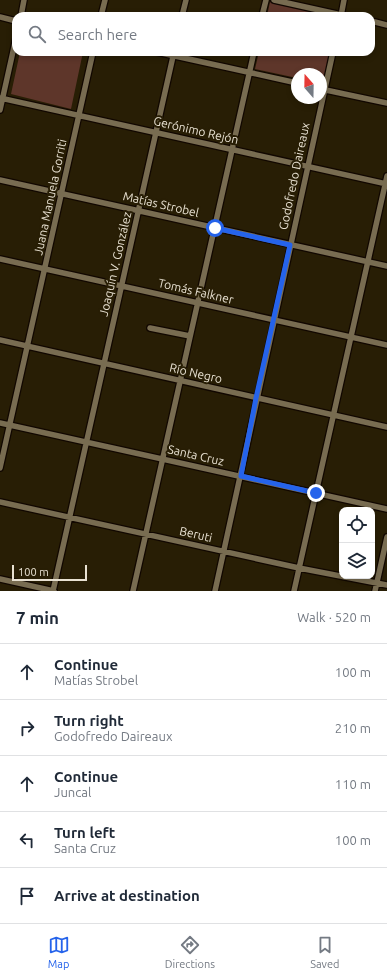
<!DOCTYPE html>
<html lang="en">
<head>
<meta charset="utf-8">
<style>
  :root { --surface:#fff; --page:#f6f6f7; --text:#1f2937; --muted:#747a83; --line:#e0e1e3; --accent:#2563eb }
  body { margin:0; font-family:Ubuntu,sans-serif; background:var(--page); color:var(--text) }
  .controls { position:absolute; right:12px; bottom:12px; display:grid; overflow:hidden; border-radius:8px; box-shadow:0 2px 6px #0003 }
  .controls button { width:36px; height:36px; display:grid; place-items:center; padding:0; border:0; border-bottom:1px solid var(--line); background:var(--surface); color:var(--text); font:20px sans-serif }
  .compass { position:absolute; left:291px; top:68px; width:36px; height:36px; border-radius:50%; background:var(--surface); box-shadow:0 2px 6px #0003; rotate:340deg }
  .scale { position:absolute; left:12px; bottom:10px; width:75px; box-sizing:border-box; padding-left:4px; border:2px solid #e8e1d2; border-top:0; font-size:11px; line-height:14px; white-space:nowrap; color:#e8e1d2; -webkit-text-stroke:3px #281e05; paint-order:stroke }
  .stop { position:absolute; width:12px; height:12px; margin:-9px; border:3px solid #2563eb; border-radius:50%; background:#fff }
  .stop.end { background:#2563eb; border-color:#fff; box-shadow:0 1px 4px #0008 }
  .list { margin:0; padding:0; list-style:none }
  h2 { display:flex; justify-content:space-between; align-items:center; height:52px; margin:0; padding:0 16px; font-size:17px }
  h2 small { font-size:13px; font-weight:400; color:var(--muted) }
  .list li { display:grid; grid-template-columns:26px 1fr auto; gap:12px; align-items:center; box-sizing:border-box; height:56px; padding:0 16px; border-top:1px solid var(--line) }
  .list b { display:block; font-size:15px; white-space:nowrap }
  .list p { margin:0; font-size:13px; white-space:nowrap; color:var(--muted) }
  .list em { font-size:13px; font-style:normal; color:var(--muted) }
  .icon { flex:none; width:22px; height:22px; fill:none; stroke:currentColor; stroke-width:2; stroke-linecap:round; stroke-linejoin:round }
  .map { position:relative; flex:none; width:387px; height:591px; overflow:hidden }
  .search { position:absolute; background:var(--surface); box-shadow:0 2px 6px #0003; left:12px; right:12px; top:12px; height:44px; display:flex; align-items:center; gap:10px; box-sizing:border-box; padding:0 14px; border-radius:12px; color:var(--muted); font-size:15px }
  .sheet { height:332px; background:var(--surface) }
  nav { display:flex; justify-content:space-around; align-items:center; box-sizing:border-box; height:56px; border-top:1px solid var(--line); background:var(--surface); font-size:11px; color:var(--muted) }
  nav a { display:grid; justify-items:center; gap:2px }
  nav .on { color:var(--accent) }
  .map>svg:first-child { display:block }
</style>
</head>
<body>
<div class="map">
<svg width="387" height="591" viewBox="0 0 387 591">
  <rect width="100%" height="100%" fill="#281e05"/>
  <!-- green -->
  <path fill="#5e362a" d="M270,2L338,16H267Z
    M20,52H83L71,109L11,94Z
    M259,52H334L327,85L321,83V74H297V78L255,69Z"/>
  <g fill="none" stroke-linecap="round" stroke-linejoin="round">
    <!-- minor casing -->
    <g stroke="#110700" stroke-width="8">
      <path id="minor" d="M274,0L346,16
        M21,16L24,0
        M101,16L105,0
        M182,16L186,0
        M262,16L266,0
        M341,16L344,0
        M0,17L16,21
        M371,21L387,25
        M157,52L297,83
        M321,89L387,103
        M0,98L387,184
        M0,110L16,38
        M0,180L387,266
        M0,259L387,345
        M150,328L190,336
        M0,340L387,427
        M0,423L387,509
        M0,468L93,52
        M0,502L299,568L387,585
        M0,579L54,591
        M53,591L174,52
        M133,591L254,52
        M215,591L333,52
        M294,591L387,176
        M375,591L387,537"/>
    </g>
    <!-- minor -->
    <use href="#minor" stroke="#786c51" stroke-width="5.5"/>
  </g>
  <g fill="none" stroke-linecap="round" stroke-linejoin="round">
    <!-- route -->
    <path stroke="#2563eb" stroke-width="5" d="M215,228L290,245L256,398L241,476L316,493"/>
  </g>
  <g text-anchor="middle" dominant-baseline="central" stroke-width="4" stroke-linejoin="round" paint-order="stroke">
    <!-- street labels -->
    <g font-size="12" fill="#e8e1d2" stroke="#281e05">
      <text transform="translate(196 130) rotate(13)">Gerónimo Rejón</text>
      <text transform="translate(294 176) rotate(-78)">Godofredo Daireaux</text>
      <text transform="translate(50 197) rotate(-78)">Juana Manuela Gorriti</text>
      <text transform="translate(161 204) rotate(13)">Matías Strobel</text>
      <text transform="translate(115 264) rotate(-77)">Joaquín V. González</text>
      <text transform="translate(196 291) rotate(13)">Tomás Falkner</text>
      <text transform="translate(196 373) rotate(13)">Río Negro</text>
      <text transform="translate(196 455) rotate(13)">Santa Cruz</text>
      <text transform="translate(196 534) rotate(13)">Beruti</text>
    </g>
  </g>
</svg>
<div class="controls">
<button><svg class="icon" aria-label="locate" viewBox="0 0 24 24"><circle cx="12" cy="12" r="6"/><path d="M12 2v4M12 18v4M2 12h4M18 12h4"/></svg></button>
<button><svg class="icon" aria-label="layers" viewBox="0 0 24 24"><path d="M12 4l9 5-9 5-9-5zM3 14l9 5 9-5"/></svg></button>
</div>
<svg class="compass" viewBox="-18 -18 36 36"><path d="M0-13l5 13h-10z" fill="#e53935"/><path d="M0 13l5-13h-10z" fill="#747a83"/></svg>
<div class="scale">100 m</div>
<div class="stop" style="left:215px;top:228px"></div>
<div class="stop end" style="left:316px;top:493px"></div>
<div class="search"><svg class="icon" aria-label="search" viewBox="0 0 24 24"><circle cx="10" cy="10" r="6"/><path d="M15 15l6 6"/></svg>Search here</div>
</div>
<section class="sheet">
<h2>7 min<small>Walk · 520 m</small></h2>
<ul class="list">
<li><svg class="icon" aria-label="ahead" viewBox="0 0 24 24"><path d="M12 20V5M6 11l6-6 6 6"/></svg><div><b>Continue</b><p>Matías Strobel</p></div><em>100 m</em></li>
<li><svg class="icon" aria-label="right" viewBox="0 0 24 24"><path d="M7 20v-9h11M14 6l5 5-5 5"/></svg><div><b>Turn right</b><p>Godofredo Daireaux</p></div><em>210 m</em></li>
<li><svg class="icon" aria-label="ahead" viewBox="0 0 24 24"><path d="M12 20V5M6 11l6-6 6 6"/></svg><div><b>Continue</b><p>Juncal</p></div><em>110 m</em></li>
<li><svg class="icon" aria-label="left" viewBox="0 0 24 24"><path d="M17 20v-9H6M10 6l-5 5 5 5"/></svg><div><b>Turn left</b><p>Santa Cruz</p></div><em>100 m</em></li>
<li><svg class="icon" aria-label="arrive" viewBox="0 0 24 24"><path d="M6 21V4h12l-3 4 3 4H6"/></svg><div><b>Arrive at destination</b></div></li>
</ul>
</section>
<nav>
<a class="on"><svg class="icon" aria-label="map" viewBox="0 0 24 24"><path d="M3 6l6-2 6 2 6-2v14l-6 2-6-2-6 2zM9 4v14M15 6v14"/></svg>Map</a>
<a><svg class="icon" aria-label="directions" viewBox="0 0 24 24"><path d="M12 3l9 9-9 9-9-9zM9 14v-3h6M13 9l2 2-2 2"/></svg>Directions</a>
<a><svg class="icon" aria-label="saved" viewBox="0 0 24 24"><path d="M7 4h10v16l-5-4-5 4z"/></svg>Saved</a>
</nav>
</body>
</html>
